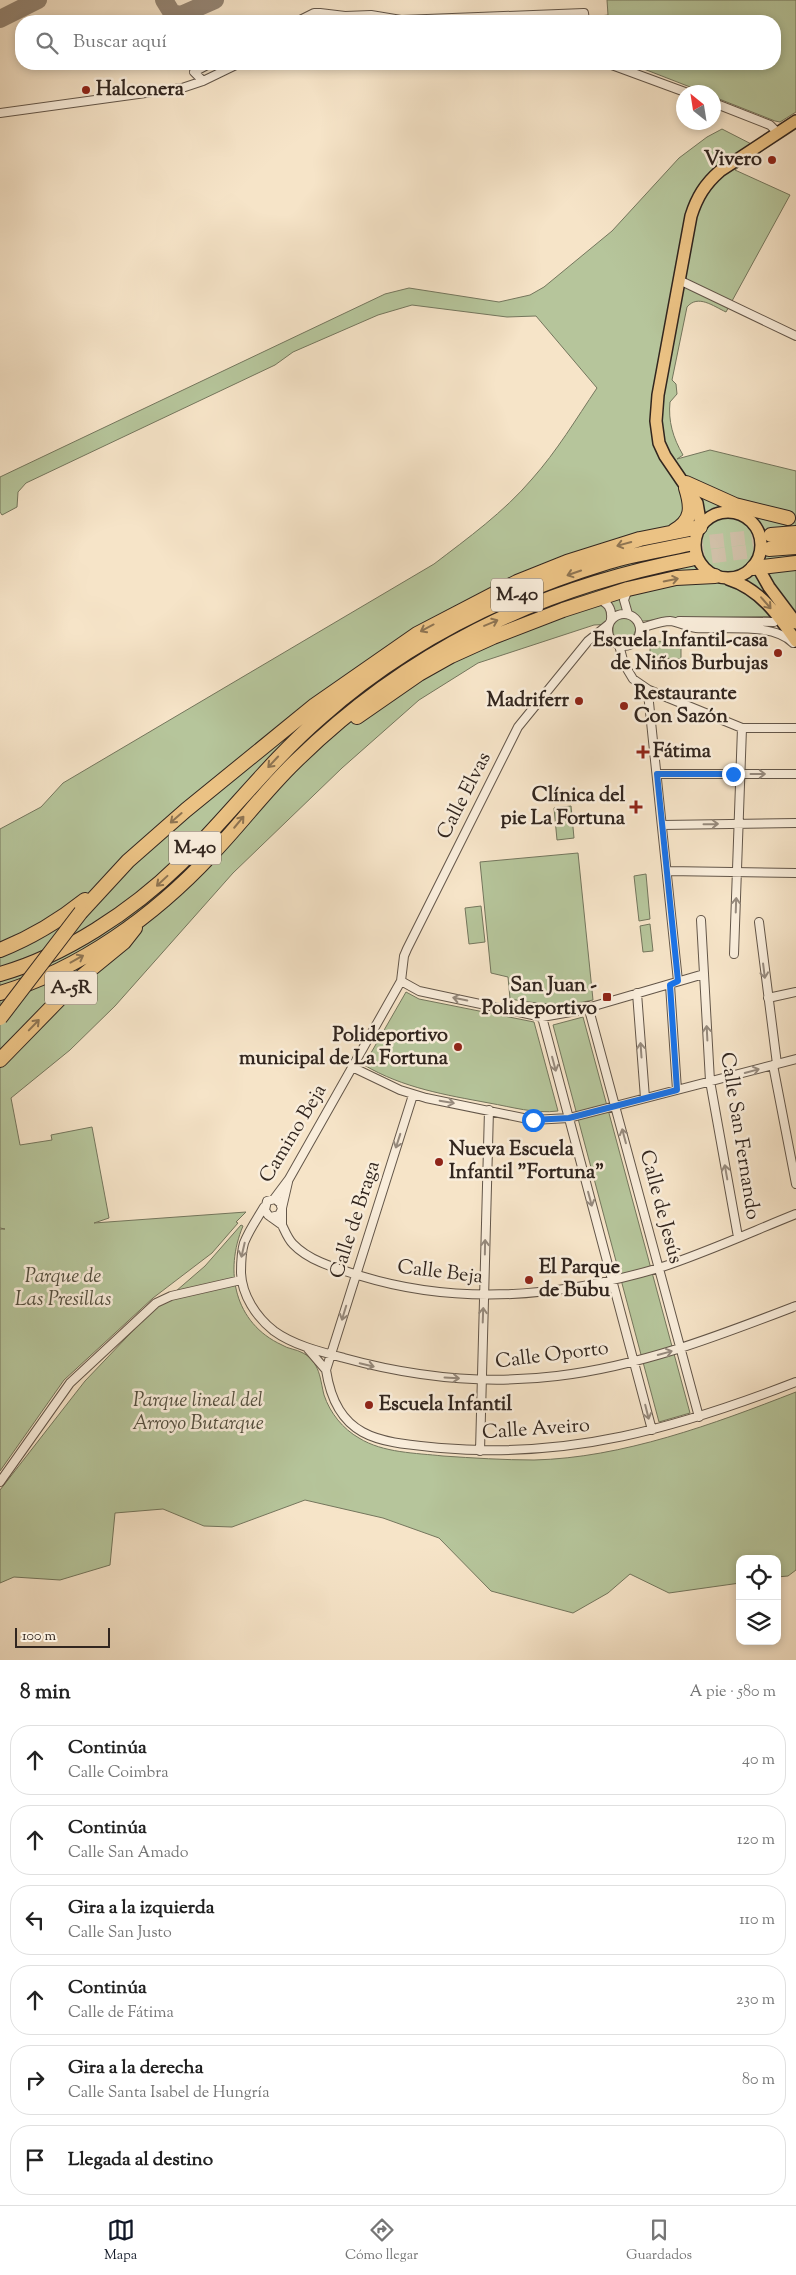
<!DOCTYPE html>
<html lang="es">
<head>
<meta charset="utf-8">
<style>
  :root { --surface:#fff; --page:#f2f2f2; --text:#222; --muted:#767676; --line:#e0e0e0; --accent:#111827 }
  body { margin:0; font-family:"Sorts Mill Goudy",serif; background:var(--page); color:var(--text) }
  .controls { position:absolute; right:15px; bottom:15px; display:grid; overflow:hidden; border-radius:10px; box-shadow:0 2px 8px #0003 }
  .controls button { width:45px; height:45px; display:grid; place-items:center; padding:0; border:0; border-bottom:1px solid var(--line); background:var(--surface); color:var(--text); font:25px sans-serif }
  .compass { position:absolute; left:676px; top:85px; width:45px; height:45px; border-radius:50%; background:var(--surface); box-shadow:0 2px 8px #0003; rotate:330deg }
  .scale { position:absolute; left:15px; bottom:12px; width:95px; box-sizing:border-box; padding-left:5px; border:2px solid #32261f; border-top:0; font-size:14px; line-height:18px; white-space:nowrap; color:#32261f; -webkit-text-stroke:4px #f9eddb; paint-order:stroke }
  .stop { position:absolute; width:15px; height:15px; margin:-11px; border:4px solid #1a73e8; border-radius:50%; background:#fff }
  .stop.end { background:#1a73e8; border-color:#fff; box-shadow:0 1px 5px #0008 }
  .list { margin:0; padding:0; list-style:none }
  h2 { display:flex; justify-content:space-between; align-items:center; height:65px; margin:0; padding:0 20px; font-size:21px }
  h2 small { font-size:16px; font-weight:400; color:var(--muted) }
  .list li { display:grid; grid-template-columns:32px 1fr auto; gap:15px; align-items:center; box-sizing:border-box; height:70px; margin:0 10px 10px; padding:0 10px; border:1px solid var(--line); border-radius:20px }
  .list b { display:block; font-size:19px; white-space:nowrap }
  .list p { margin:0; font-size:16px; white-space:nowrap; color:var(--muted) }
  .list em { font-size:16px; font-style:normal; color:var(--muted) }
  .icon { flex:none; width:28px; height:28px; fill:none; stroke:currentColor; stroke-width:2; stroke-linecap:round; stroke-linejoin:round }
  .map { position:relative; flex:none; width:796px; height:1660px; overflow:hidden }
  .search { position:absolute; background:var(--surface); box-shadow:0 2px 8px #0003; left:15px; right:15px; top:15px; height:55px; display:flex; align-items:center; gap:12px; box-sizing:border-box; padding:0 18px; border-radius:20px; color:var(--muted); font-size:19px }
  .sheet { height:545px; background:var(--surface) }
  nav { display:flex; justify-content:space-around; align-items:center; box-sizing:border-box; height:70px; border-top:1px solid var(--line); background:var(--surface); font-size:14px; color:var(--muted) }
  nav a { display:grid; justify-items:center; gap:2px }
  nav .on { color:var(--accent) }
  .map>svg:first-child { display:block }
</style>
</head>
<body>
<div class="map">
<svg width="796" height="1660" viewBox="0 0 796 1660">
  <rect width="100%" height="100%" fill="#f6e4c8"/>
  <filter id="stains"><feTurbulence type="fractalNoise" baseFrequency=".004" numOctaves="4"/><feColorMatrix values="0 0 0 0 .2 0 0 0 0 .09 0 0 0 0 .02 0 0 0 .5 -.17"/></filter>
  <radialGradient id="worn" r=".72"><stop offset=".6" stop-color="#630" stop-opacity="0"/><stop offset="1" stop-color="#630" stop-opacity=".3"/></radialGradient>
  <!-- green -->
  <path fill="#b6c59b" stroke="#74765d" d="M607,0H796V112L780,122L775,121L714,97V92H703L631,64H775V21H600V16L608,15Z
    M722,129L763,150L735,170L790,195L726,312C713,306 698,294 687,307L672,380L676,384L677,394L670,402C668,421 673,438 683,455L677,459L710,450L796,471V616L672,618L634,622L636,629L633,637L623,641L613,635V624L594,625L478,663L419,700L342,768L233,873L115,1006L70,1050L11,1098L20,1145L52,1140L51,1135L92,1127L109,1218L94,1223L246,1212L236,1222L238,1223L212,1253L153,1298L64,1380L0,1471V1229H5L0,1228V829L41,807L63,783L434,564C468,538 504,512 532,479C557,451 576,419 597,388L536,316L507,317L412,305L378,315L293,352L275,365L26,483L18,492L17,507L2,515L0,512V477L385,294L409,288L499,302L530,295L544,287L612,231L679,158L707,137Z
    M650,641L681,642V659L650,658Z
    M571,806L574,838L557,840L554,808Z
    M578,853L593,1000C564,1007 539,1004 510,999L508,977L491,973L480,862Z
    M646,874L650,919L639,921L634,876Z
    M481,906L485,942L469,944L465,908Z
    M650,924L653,951L643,952L640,926Z
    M406,992L419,999L534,1022L558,1111C535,1114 512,1107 489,1103C446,1095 403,1088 364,1065Z
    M583,1017L690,1413L659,1422L553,1025Z
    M241,1225L243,1226C224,1271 234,1323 282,1345C288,1349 296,1349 303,1353C320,1362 320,1379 324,1395C330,1413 343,1429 359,1438C383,1453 416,1453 443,1456C473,1458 504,1460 534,1460C622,1458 714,1424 796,1392V1570L788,1576L777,1577V1559H740V1583L669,1593L630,1574L608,1593L573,1613L491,1591L439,1538L383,1518L305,1500L232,1527L204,1526L163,1509L115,1513L110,1565L60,1580L14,1577L0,1583V1490L85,1381L146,1317L205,1266Z"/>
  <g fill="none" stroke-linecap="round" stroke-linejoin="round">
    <!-- taxiway -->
    <path stroke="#948574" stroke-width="18" d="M164,0L172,13L181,15L215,0
      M0,19L38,0"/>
    <!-- highway-tunnel -->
    <path stroke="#cfbea6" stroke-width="14" stroke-dasharray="14 7" stroke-linecap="butt" d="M689,544L771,535
      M691,559L769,549"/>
    <!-- street casing -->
    <g stroke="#635649" stroke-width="10">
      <path id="street" d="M320,13L345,16L371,15L401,20L584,13L585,21
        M298,21L314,13H320L322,21
        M329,21L344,17
        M609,64L685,92
        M203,81L194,72L209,64
        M714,103L770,125L778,133
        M0,113L182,88L203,81L238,64
        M679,280L796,336
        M628,589L624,600L628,614
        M598,599C608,603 612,608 611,619
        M608 630a16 16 0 1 1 32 0a16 16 0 1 1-32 0Z
        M679,621L774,622
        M640,628C649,626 661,621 670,621C679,622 687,627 696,628C723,630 773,622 793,643
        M619,645L624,664L633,679L649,690L742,728H796
        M649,690L648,693L678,981
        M657,774H796
        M662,825L796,823
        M667,871L796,873
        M701,920L710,1081L738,1237
        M759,922L777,1064
        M734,954L742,728
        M401,981L419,991L542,1017L577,1011L704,974
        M670,985L677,1090
        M637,993L645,1098
        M768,998L796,992
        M588,1006L699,1417
        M542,1017L652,1430
        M773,1065L796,1184
        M352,1067L400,1090L426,1098L533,1120L569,1118L796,1059
        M413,1095L326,1370C337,1441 381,1442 441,1448C570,1459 677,1428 796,1382
        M274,1199L289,1179L401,981L404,956L407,949L518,727L588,641L609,624
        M264,1207C257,1219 249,1230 244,1243C241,1253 241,1263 241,1273C242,1295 256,1317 274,1331C293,1345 321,1352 344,1358C413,1377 485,1385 557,1376C641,1366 718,1336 796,1306
        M271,1217L279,1215L282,1209L280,1203L275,1199L267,1201L265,1210L268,1215L282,1225V1208L288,1182
        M282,1225C285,1231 288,1239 293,1244C310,1262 339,1269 361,1276C459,1306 561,1297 659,1268C705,1253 751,1232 796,1214
        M308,1349L326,1370
        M480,1451L489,1110
        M0,1482L70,1383L156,1303L171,1296L241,1280"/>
    </g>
    <!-- primary casing -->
    <g stroke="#32261f" stroke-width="14">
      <path id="primary" d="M695 545a33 33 0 1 1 66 0a33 33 0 1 1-66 0Z
        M701,526L697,503L665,456L659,443L656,421L658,395L691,216C697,197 705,184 720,171L796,121
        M756,564L769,587L796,623
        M728,579C760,589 778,615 796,641"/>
    </g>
    <!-- highway casing -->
    <g stroke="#32261f" stroke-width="16">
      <path id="highway" d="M686,483L735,505L788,518
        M674,531C693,520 692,507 686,488
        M771,535L796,533
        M769,549L796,547
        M753,568L796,563
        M357,717L419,674L451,656L493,637L563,610L628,589L676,578L715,576
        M81,912L128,861L186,810L315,705L417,634L517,582L567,562L640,539L700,527
        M0,950C30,938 60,920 85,900
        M0,974C64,956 132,911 180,864C228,817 269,762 321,717C403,644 503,594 608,562C634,554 662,550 689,544
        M0,993C80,970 155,915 211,855C240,825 265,791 295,762C408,651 536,589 691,559
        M0,1060L80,978L124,942L135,928"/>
    </g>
    <!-- street -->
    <use href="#street" stroke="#f9eddb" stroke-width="8"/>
    <!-- primary -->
    <use href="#primary" stroke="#ebc284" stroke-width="11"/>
    <!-- highway -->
    <use href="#highway" stroke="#ebc284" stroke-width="14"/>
    <!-- highway-bridge casing -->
    <g stroke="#32261f" stroke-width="16" stroke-linecap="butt">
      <path id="highway-bridge" d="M0,1018L81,912"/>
    </g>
    <!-- highway-bridge -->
    <use href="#highway-bridge" stroke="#ebc284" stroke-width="14"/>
  </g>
  <!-- one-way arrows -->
  <defs><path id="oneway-shaft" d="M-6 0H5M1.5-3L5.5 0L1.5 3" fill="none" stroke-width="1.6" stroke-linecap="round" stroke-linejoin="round" transform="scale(1.25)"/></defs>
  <g stroke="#8e7452">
    <use href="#oneway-shaft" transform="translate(624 544) rotate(165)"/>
    <use href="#oneway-shaft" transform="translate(574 573) rotate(161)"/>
    <use href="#oneway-shaft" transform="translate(671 580) rotate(-11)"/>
    <use href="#oneway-shaft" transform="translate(766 603) rotate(49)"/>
    <use href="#oneway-shaft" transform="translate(491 623) rotate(-23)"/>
    <use href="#oneway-shaft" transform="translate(427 628) rotate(152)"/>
    <use href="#oneway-shaft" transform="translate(273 762) rotate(133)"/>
    <use href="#oneway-shaft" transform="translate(176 818) rotate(139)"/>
    <use href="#oneway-shaft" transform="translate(239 822) rotate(-50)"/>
    <use href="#oneway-shaft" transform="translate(162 881) rotate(137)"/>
    <use href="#oneway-shaft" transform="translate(77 959) rotate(-29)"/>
    <use href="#oneway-shaft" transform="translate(34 1025) rotate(-46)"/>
  </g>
  <g stroke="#968a7d">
    <use href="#oneway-shaft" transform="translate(758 774)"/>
    <use href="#oneway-shaft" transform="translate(711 824) rotate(-1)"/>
    <use href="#oneway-shaft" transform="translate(736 905) rotate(-88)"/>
    <use href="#oneway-shaft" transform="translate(764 971) rotate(83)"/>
    <use href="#oneway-shaft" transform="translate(460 999) rotate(-168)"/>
    <use href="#oneway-shaft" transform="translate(707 1033) rotate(-93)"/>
    <use href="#oneway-shaft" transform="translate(641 1050) rotate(-94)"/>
    <use href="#oneway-shaft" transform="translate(554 1064) rotate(75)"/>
    <use href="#oneway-shaft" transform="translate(752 1071) rotate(-15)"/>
    <use href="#oneway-shaft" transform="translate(447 1102) rotate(10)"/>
    <use href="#oneway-shaft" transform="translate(624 1136) rotate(-105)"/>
    <use href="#oneway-shaft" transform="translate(398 1141) rotate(108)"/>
    <use href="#oneway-shaft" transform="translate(726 1172) rotate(-100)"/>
    <use href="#oneway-shaft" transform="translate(590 1199) rotate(75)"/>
    <use href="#oneway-shaft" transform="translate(485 1247) rotate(-89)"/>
    <use href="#oneway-shaft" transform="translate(243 1250) rotate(103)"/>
    <use href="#oneway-shaft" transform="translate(344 1313) rotate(107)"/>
    <use href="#oneway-shaft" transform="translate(483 1315) rotate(-88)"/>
    <use href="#oneway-shaft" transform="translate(665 1353) rotate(-15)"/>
    <use href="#oneway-shaft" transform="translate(367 1365) rotate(13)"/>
    <use href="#oneway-shaft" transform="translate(452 1378) rotate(3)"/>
    <use href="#oneway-shaft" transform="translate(647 1412) rotate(76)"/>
  </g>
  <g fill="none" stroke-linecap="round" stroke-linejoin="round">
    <!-- route -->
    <path stroke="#1a73e8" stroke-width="6" d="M533,1120L569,1118L677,1090L670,985L678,981L657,774H733"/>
  </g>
  <!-- markers -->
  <g fill="#8f2418" stroke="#f9eddb" stroke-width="2">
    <circle cx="86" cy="90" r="5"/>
    <circle cx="772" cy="160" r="5"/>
    <circle cx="778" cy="653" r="5"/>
    <circle cx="579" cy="701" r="5"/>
    <circle cx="624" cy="706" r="5"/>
    <path d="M640.5 744.5h5v5h5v5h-5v5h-5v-5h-5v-5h5z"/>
    <path d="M633.5 799.5h5v5h5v5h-5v5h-5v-5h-5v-5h5z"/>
    <rect x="602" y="992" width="10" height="10" rx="2.5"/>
    <circle cx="458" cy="1047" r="5"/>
    <circle cx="439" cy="1162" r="5"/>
    <circle cx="529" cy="1280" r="5"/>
    <circle cx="369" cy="1405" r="5"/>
  </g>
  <g text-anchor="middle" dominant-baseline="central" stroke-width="5" stroke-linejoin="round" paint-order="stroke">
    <!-- shield labels -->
    <g fill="#f9eddb" stroke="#6e6257" stroke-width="1">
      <rect x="491" y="578.5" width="52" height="33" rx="4"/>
      <rect x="169" y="831.5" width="52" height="33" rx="4"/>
      <rect x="45" y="971.5" width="52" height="33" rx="4"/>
    </g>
    <g font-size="19" font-weight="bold" fill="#32261f">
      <text x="517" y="595">M-40</text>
      <text x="195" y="848">M-40</text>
      <text x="71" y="988">A-5R</text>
    </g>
    <!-- poi labels -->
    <g font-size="20" font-weight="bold" fill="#32261f" stroke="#f9eddb" text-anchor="start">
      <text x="96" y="90">Halconera</text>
      <text x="762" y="160" text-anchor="end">Vivero</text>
      <text x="768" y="641" text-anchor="end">Escuela Infantil-casa<tspan x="768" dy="23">de Niños Burbujas</tspan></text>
      <text x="634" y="694">Restaurante<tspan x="634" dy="23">Con Sazón</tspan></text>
      <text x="569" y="701" text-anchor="end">Madriferr</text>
      <text x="653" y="752">Fátima</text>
      <text x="625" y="796" text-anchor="end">Clínica del<tspan x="625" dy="23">pie La Fortuna</tspan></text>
      <text x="597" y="986" text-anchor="end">San Juan -<tspan x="597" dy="23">Polideportivo</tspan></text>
      <text x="448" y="1036" text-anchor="end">Polideportivo<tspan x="448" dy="23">municipal de La Fortuna</tspan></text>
      <text x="449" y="1150">Nueva Escuela<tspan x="449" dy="23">Infantil "Fortuna"</tspan></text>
      <text x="539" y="1268">El Parque<tspan x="539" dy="23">de Bubu</tspan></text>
      <text x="379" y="1405">Escuela Infantil</text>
    </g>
    <!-- street labels -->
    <g font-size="20" fill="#32261f" stroke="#f9eddb">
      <text transform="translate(465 796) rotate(-63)">Calle Elvas</text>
      <text transform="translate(294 1134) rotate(-59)">Camino Beja</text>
      <text transform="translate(739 1136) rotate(81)">Calle San Fernando</text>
      <text transform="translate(660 1207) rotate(75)">Calle de Jesús</text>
      <text transform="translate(356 1220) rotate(-72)">Calle de Braga</text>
      <text transform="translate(440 1273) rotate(7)">Calle Beja</text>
      <text transform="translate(552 1356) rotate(-7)">Calle Oporto</text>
      <text transform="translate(536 1430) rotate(-4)">Calle Aveiro</text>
    </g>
    <!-- park labels -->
    <g font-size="20" font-style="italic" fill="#534e3e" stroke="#f9eddb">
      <text x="63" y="1277">Parque de<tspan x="63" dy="23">Las Presillas</tspan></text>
      <text x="198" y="1401">Parque lineal del<tspan x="198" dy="23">Arroyo Butarque</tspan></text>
    </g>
  </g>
  <rect width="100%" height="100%" filter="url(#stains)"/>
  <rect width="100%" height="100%" fill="url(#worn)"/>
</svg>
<div class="controls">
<button><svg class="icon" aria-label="locate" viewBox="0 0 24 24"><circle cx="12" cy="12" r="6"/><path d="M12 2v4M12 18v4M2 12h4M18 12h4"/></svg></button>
<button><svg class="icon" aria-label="layers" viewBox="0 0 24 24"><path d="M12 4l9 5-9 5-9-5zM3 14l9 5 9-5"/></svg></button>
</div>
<svg class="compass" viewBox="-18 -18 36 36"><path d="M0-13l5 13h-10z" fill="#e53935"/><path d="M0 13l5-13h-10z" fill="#767676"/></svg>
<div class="scale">100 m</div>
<div class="stop" style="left:533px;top:1120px"></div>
<div class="stop end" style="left:733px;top:774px"></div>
<div class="search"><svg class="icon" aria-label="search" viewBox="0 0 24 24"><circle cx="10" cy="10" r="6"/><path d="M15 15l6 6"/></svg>Buscar aquí</div>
</div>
<section class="sheet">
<h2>8 min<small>A pie · 580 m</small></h2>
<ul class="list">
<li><svg class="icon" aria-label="ahead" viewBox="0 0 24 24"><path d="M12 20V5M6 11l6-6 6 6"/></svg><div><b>Continúa</b><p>Calle Coimbra</p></div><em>40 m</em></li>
<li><svg class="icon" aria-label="ahead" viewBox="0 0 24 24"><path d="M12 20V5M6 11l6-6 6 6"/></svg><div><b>Continúa</b><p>Calle San Amado</p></div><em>120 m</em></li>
<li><svg class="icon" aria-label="left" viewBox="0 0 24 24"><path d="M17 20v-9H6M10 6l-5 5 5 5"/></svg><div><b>Gira a la izquierda</b><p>Calle San Justo</p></div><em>110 m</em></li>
<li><svg class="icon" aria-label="ahead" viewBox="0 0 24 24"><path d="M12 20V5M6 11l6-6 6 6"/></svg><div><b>Continúa</b><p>Calle de Fátima</p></div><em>230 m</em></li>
<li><svg class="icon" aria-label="right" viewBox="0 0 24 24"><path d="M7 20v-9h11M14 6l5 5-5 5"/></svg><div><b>Gira a la derecha</b><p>Calle Santa Isabel de Hungría</p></div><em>80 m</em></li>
<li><svg class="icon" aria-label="arrive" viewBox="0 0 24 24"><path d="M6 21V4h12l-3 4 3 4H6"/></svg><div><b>Llegada al destino</b></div></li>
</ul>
</section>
<nav>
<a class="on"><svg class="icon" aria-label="map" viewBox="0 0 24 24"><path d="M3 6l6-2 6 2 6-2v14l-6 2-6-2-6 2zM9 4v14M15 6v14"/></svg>Mapa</a>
<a><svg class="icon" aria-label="directions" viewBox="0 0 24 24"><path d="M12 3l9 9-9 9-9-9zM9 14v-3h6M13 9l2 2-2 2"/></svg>Cómo llegar</a>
<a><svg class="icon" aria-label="saved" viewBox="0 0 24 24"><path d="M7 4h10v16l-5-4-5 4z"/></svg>Guardados</a>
</nav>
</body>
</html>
